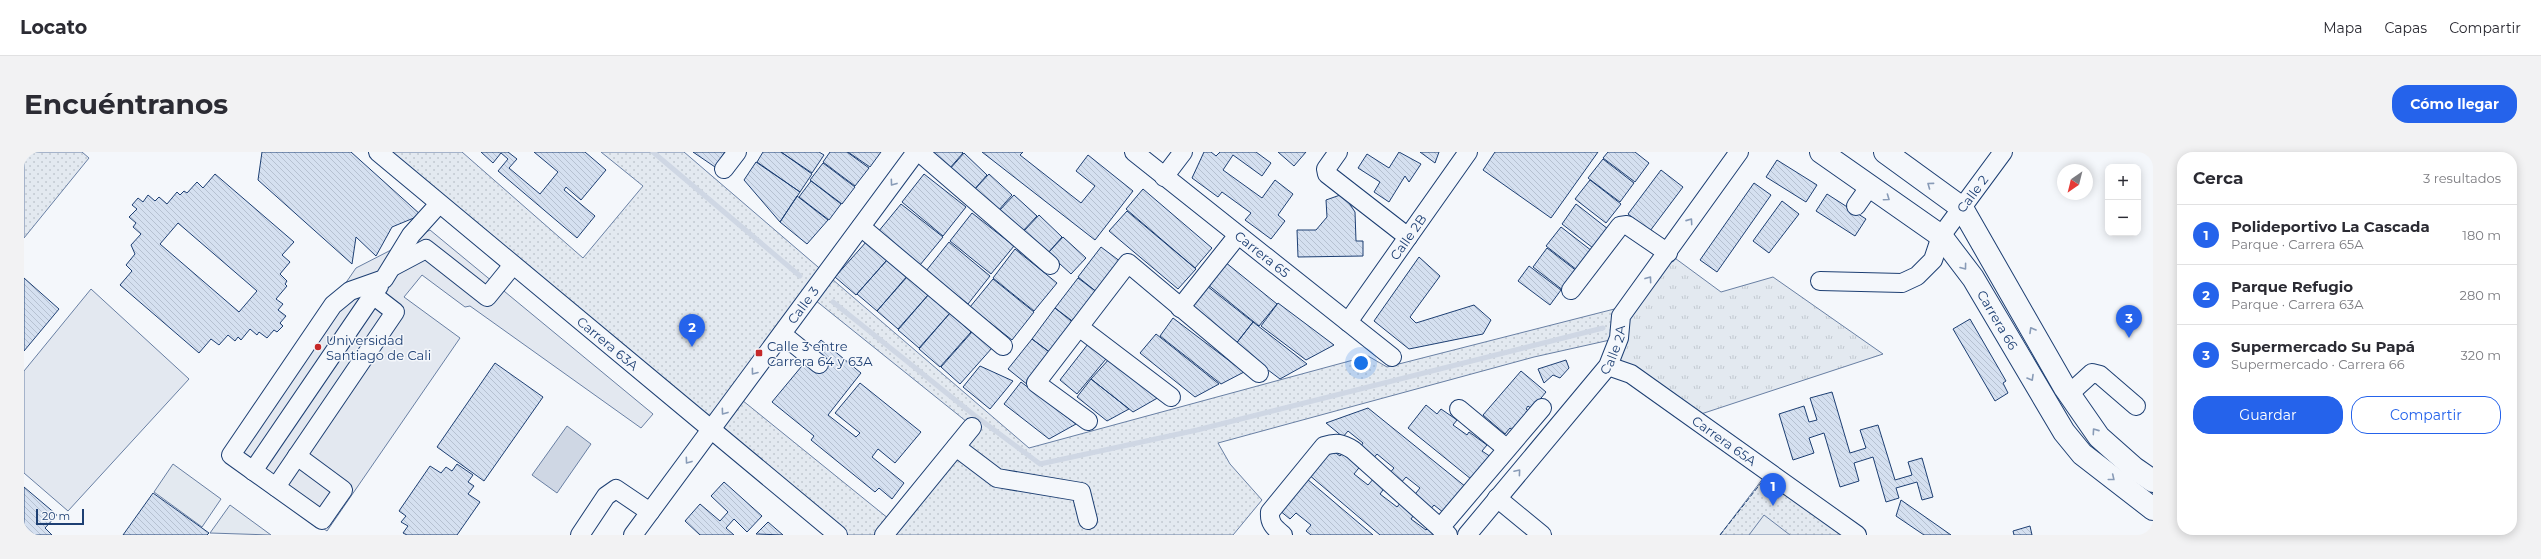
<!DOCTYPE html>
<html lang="es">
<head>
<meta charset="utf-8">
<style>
  :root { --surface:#fff; --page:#f2f2f3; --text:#2b2b33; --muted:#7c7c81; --line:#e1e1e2; --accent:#2563eb }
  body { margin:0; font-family:Montserrat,sans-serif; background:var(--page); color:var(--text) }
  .controls { position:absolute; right:12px; top:12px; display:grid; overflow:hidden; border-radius:8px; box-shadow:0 2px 10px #0003 }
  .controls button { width:36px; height:36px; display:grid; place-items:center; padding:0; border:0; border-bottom:1px solid var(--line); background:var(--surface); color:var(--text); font:20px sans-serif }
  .compass { position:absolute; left:2033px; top:12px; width:36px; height:36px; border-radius:50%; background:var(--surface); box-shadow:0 2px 10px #0003; rotate:215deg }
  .scale { position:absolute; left:12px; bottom:10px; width:48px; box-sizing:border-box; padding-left:4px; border:2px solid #1d3f73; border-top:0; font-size:11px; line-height:14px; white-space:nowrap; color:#1d3f73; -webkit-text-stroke:3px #f4f7fb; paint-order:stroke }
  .you { position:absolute; left:1337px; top:211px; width:14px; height:14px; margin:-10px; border:3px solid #fff; border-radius:50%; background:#1a73e8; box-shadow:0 0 0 6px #1a73e833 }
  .badge { display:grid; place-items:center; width:26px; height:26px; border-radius:50%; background:var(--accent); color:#fff; font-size:13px; font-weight:700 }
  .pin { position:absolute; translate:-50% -33px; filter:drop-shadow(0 1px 2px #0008) }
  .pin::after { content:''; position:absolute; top:21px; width:14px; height:12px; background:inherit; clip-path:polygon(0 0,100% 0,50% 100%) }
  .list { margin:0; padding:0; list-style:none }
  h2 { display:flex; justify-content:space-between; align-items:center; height:52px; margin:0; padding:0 16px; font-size:17px }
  h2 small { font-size:13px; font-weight:400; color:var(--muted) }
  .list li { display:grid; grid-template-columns:26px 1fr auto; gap:12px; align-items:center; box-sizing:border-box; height:60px; padding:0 16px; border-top:1px solid var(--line) }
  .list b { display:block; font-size:15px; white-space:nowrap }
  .list p { margin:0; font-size:13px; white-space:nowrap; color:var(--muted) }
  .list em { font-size:13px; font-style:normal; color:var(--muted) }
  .actions { display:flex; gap:8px; padding:12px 16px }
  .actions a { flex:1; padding:9px 0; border:1px solid var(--accent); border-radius:16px; text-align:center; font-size:14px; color:var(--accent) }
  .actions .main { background:var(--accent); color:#fff }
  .map { position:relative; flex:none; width:2129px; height:383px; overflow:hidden; border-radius:16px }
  header { display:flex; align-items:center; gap:24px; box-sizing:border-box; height:56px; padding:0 20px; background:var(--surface); border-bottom:1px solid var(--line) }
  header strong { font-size:19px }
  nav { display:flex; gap:22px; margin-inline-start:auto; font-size:14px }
  .intro { display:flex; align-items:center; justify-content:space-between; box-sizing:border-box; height:96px; padding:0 24px }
  h1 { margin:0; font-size:28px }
  .button { padding:10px 18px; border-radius:16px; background:var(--accent); color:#fff; font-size:14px; font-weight:700 }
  main { display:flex; gap:24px; padding:0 24px }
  aside { flex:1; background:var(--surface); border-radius:16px; box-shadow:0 2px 10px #0003 }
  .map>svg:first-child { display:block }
</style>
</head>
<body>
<header>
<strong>Locato</strong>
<nav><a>Mapa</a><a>Capas</a><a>Compartir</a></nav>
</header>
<div class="intro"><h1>Encuéntranos</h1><a class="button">Cómo llegar</a></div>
<main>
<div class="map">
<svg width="2129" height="383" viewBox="0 0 2129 383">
  <defs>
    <pattern id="grass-tufts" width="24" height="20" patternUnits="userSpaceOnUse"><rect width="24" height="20" fill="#e3e9f0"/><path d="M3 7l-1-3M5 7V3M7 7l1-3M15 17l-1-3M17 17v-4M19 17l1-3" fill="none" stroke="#c2c9d1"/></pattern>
    <pattern id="park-dots" width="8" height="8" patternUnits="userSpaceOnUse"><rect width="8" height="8" fill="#e3e9f0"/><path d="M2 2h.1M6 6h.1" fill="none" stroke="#c2c9d1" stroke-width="1.8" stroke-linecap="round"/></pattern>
    <pattern id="building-back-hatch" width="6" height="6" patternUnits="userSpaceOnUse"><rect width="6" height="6" fill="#d5e0f0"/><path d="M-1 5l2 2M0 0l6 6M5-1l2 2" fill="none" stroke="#b6c1d1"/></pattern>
  </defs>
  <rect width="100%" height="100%" fill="#f4f7fb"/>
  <!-- grass -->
  <path fill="url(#grass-tufts)" stroke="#687fa3" d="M1644,101L1697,140L1749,125L1859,202L1668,265L1584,214L1595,186Z"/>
  <!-- park -->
  <path fill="url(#park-dots)" stroke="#687fa3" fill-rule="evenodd" d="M0,0H58L65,6L0,86Z
    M368,0H438L559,106L619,34L577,0H660L1005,296L1344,204L1363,215L1606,153L1595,186L1510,205L1194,291L1206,312L1238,348L1209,383H814ZM786,144L948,274L870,371L713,244Z
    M1740,325L1821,383H1696Z"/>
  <!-- garden -->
  <path fill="#e3e9f0" stroke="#687fa3" d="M149,312L197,347L178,375L130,340Z
    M206,353L247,383L186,381Z
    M1740,363L1766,383H1725Z"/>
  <!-- parking -->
  <path fill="#e3e8f0" stroke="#687fa3" d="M406,78L629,262L617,276L446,154L441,155L398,123L380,145L436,186L303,379L201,307L332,116Z
    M67,137L165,227L44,359L0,321V219Z"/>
  <!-- water -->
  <path fill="#cfd7e4" stroke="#687fa3" d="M543,274L567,292L533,341L508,323Z"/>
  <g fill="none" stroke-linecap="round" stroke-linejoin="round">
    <!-- stream -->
    <path stroke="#cfd7e4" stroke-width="5" d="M629,0L776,124
      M809,150L950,263L1016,312L1173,278L1579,176"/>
  </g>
  <!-- building -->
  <path fill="url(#building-back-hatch)" stroke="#1d3f73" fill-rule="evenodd" d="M238,0H327L397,63L368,75L352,104L332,85L328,112L234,28Z
    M457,0H484L493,7L485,16L516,42L534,20L510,0H561L582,18L557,48L542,35L540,38L571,64L553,86L474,19L484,7L477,1L469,11Z
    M669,0H701L691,15Z
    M739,0H757L788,22L776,40L733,10Z
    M757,0H795L800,3L788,21Z
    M806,0H823L845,16L831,34L799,10Z
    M824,0H857L846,15Z
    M905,0H938L939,1L925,17Z
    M958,0H999L996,3L1057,51L1071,34L1052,19L1064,3L1109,39L1071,88Z
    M1180,0H1187L1192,4L1196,0H1232L1247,11L1238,24L1209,3L1199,18L1238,46L1251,28L1269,42L1254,63L1261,69L1247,87L1221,68L1227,61L1198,40L1194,45L1168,26Z
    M1254,0H1282L1270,14Z
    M1375,0L1397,12L1385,30L1381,24L1365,50L1350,40L1356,30L1334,16L1343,2L1365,16Z
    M1396,0H1415L1411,11Z
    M1471,0H1574L1527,66L1459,18Z
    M1584,0H1611L1625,11L1611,30L1579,6Z
    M940,1L963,23L949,39L925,18Z
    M1579,7L1610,31L1596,50L1564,26Z
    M1753,8L1793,33L1782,50L1742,25Z
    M732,10L776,40L756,70L720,28Z
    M799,11L831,35L818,52L786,28Z
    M1637,18L1659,35L1626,79L1604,62Z
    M191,22L270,90L258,103L266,110L256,122L263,129L261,132L263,134L252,147L259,152L254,158L262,164L256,171L259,174L253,180L250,178L243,186L235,180L233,183L226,177L217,188L214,185L211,189L204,183L195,193L187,187L175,201L96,133L108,119L102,113L111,102L107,93L117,82L109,75L112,71L105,65L113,57L108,53L114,46L119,50L124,43L131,49L135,45L143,52L153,40L156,43L160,39L163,41L173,30L179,36ZM154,71L233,139L215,160L136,92Z
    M900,22L942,55L919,84L878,50Z
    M965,22L988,43L974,59L950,38Z
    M1566,28L1597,52L1582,71L1551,47Z
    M787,29L817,52L805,68L775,45Z
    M1730,31L1747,43L1693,120L1676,108Z
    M1119,37L1188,96L1171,116L1102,57Z
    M1319,42L1331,60L1332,89H1339V104L1274,105L1273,78H1292L1303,65L1302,48Z
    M1803,42L1842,67L1831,84L1792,59Z
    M990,43L1013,64L998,80L975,59Z
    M773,44L804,68L783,92L756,70Z
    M1758,49L1775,62L1745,101L1729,89Z
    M877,52L919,85L896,113L854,80Z
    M1552,52L1584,77L1569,96L1538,72Z
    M1103,59L1172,117L1154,137L1085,79Z
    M948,61L990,94L967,122L926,89Z
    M1015,63L1038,85L1024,101L1000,79Z
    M1537,75L1568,99L1553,118L1522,94Z
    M1039,85L1062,106L1047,122L1024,101Z
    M843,89L863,108L832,143L811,125Z
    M925,90L966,124L944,152L902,119Z
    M1077,95L1097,110L1074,141L1054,125Z
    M1523,96L1554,120L1540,139L1509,115Z
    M991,97L1033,131L1010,159L969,126Z
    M1395,105L1416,124L1386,165L1392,171L1450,153L1467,168L1459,182L1385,197L1350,169Z
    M863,108L883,125L853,159L833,142Z
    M1201,110L1253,152L1235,174L1183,132Z
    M1505,114L1537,138L1526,153L1494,129Z
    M884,123L905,142L874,177L853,159Z
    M0,126L35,157L0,199Z
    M1054,126L1074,141L1051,171L1031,156Z
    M969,127L1010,160L988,188L946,155Z
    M1183,134L1229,170L1211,193L1165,156Z
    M905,142L926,161L895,196L874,178Z
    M1254,151L1310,193L1282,208L1237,174Z
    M1031,156L1051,172L1028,202L1008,187Z
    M926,161L947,180L916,215L895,197Z
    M1149,166L1220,220L1197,232L1136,184Z
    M1946,167L1982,229L1979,231L1984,241L1971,249L1929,177Z
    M1229,170L1283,212L1256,227L1211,193Z
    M948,180L968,196L936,232L917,215Z
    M1132,182L1195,232L1171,245L1116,201Z
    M1008,187L1028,202L1004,233L984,217Z
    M797,188L837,221L804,263L832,285L836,281L811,261L836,231L897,280L871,311L854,297L848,305L880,331L868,347L855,336L851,340L787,288L790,284L748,250L782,209L797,221L803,214L787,200Z
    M1064,192L1082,207L1053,242L1036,228Z
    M1086,206L1137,244L1109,260L1067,227Z
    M1542,208L1545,216L1536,226L1529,223L1520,231L1514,217Z
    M471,211L519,245L460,329L413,295Z
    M956,214L989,229L966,257L939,235Z
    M1497,219L1522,240L1508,257L1504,254L1502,257L1506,260L1490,279L1486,276L1481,282L1459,263Z
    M1067,227L1105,257L1083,269L1053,245Z
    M997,230L1052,272L1025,287L980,252Z
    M1808,240L1826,301L1842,296L1836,278L1854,273L1871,328L1888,323L1884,310L1898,306L1909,345L1898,348L1893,330L1872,336L1875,346L1862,350L1849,305L1830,311L1835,329L1816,335L1800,281L1785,286L1790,301L1769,308L1755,262L1780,254L1785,270L1793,268L1786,246Z
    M1402,253L1413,262L1417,257L1433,268L1429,273L1443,283L1445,280L1463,293L1458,299L1467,305L1447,327L1384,276Z
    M1344,256L1442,335L1420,361L1410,353L1405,359L1388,346L1396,336L1382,325L1376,332L1364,323L1370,316L1353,302L1348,308L1335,297L1339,291L1324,279L1319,285L1302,271Z
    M1306,297L1316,304L1321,298L1338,312L1330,322L1344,333L1351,325L1362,334L1356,342L1373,355L1378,349L1392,360L1387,367L1402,378L1408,372L1417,383H1356L1284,322Z
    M433,312L449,323L444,330L450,334L444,342L456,350L433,383H383L379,381L384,374L377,370L382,364L375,359L406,314L417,321L422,315L428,319Z
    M1283,327L1349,383H1287L1282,379L1287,373L1272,361L1266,367L1255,358Z
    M700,330L738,364L723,380L710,367L702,376L710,383H676L661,369L676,352L696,369L704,360L687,344Z
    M0,335L33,363L21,376L28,383H0Z
    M129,341L185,381L183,383H99Z
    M1877,348L1927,383H1900L1872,364Z
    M744,370L759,383L732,382Z
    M2006,374L2008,383H1990L1989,379Z"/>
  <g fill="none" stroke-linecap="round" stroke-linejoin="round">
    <!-- minor casing -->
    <g stroke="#1d3f73" stroke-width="20">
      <g id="minor">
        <path id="s1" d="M354,0L814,383"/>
        <path d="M895,0L1026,113"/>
        <path id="s2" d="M1110,0L1368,205"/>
        <path d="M1314,0L1302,17L1303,22L1384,85"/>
        <path d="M700,17L713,0"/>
        <path d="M1140,25L1159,0"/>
        <path d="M1832,54L1846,34"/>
        <path d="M837,75L979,194"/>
        <path d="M370,114L402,97L463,145L489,113"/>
        <path id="s3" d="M1796,129L1878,131L1893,124L1909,108L1917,84L1979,0"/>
        <path d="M1547,138L1596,74L1603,73L1644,101"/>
        <path d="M1156,156L1214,83"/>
        <path id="s4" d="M1324,170L1444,0"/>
        <path d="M1055,175L1147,245"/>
        <path d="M758,182L795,212"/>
        <path id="s5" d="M1584,214L1607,222L1833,383"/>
        <path d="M2045,242L2068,221L2076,223L2112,254"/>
        <path d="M1435,257L1482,296"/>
        <path d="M1064,269L1012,231L1104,111L1235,221"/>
        <path d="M932,295L973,326L1057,340L1064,368"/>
        <path d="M273,304L319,338L298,368L207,303L309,153L326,139L360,127L387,83L415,52"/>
        <path d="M229,319L355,134"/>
        <path d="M252,335L371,160L349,143"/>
        <path d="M1473,346L1518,383"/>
        <path d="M1416,376L1518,256"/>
        <path d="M556,383L582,344L592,337L626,360"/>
        <path id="s6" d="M609,383L892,0"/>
        <path d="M860,383L948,275"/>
        <path d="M1259,383C1251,376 1245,372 1246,360L1300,294C1312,290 1318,291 1329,298L1424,383"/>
        <path id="s7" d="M1443,383L1584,214L1595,186L1597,164L1715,0"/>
      </g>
    </g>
    <!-- major casing -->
    <g stroke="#1d3f73" stroke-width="24">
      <g id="major">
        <path id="s8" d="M1797,0L1917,84L1949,126L2040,280L2058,302L2129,357"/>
        <path d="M1861,0L1938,56L2041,236L2075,285L2110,316L2129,329"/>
      </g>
    </g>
    <!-- minor -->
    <use href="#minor" stroke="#f4f7fb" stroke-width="18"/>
    <!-- major -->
    <use href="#major" stroke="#f4f7fb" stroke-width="22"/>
    <!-- fence -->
    <path stroke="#1d3f73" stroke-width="1" stroke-dasharray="5 2" stroke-linecap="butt" d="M1696,383L1741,326"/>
  </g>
  <!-- one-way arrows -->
  <defs><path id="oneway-chevron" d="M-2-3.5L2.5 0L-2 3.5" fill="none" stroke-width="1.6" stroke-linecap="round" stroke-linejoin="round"/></defs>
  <g stroke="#889bb7">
    <use href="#oneway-chevron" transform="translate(869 31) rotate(126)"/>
    <use href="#oneway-chevron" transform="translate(1906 33) rotate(-144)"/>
    <use href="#oneway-chevron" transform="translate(1863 46) rotate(35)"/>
    <use href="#oneway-chevron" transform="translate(1666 69) rotate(-55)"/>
    <use href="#oneway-chevron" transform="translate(1940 115) rotate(53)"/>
    <use href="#oneway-chevron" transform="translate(1625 127) rotate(-54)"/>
    <use href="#oneway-chevron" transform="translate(2008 178) rotate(-120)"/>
    <use href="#oneway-chevron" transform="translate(730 220) rotate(127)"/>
    <use href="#oneway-chevron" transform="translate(2007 226) rotate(60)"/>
    <use href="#oneway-chevron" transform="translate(700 260) rotate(126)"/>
    <use href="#oneway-chevron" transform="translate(2071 279) rotate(-125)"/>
    <use href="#oneway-chevron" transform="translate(664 309) rotate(126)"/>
    <use href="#oneway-chevron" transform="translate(1494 320) rotate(-50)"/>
    <use href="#oneway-chevron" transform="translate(2088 326) rotate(39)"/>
  </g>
  <!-- markers -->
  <g fill="#c62828" stroke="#f4f7fb" stroke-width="1.5">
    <circle cx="294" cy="195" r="4"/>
    <rect x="731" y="197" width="8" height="8" rx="2"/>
  </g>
  <g text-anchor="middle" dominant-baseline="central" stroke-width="3" stroke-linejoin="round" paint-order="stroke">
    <!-- street labels -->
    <g font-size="13" fill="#1d3f73" stroke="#f4f7fb">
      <text stroke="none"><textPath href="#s3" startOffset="199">Calle 2</textPath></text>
      <text stroke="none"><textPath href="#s4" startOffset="104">Calle 2B</textPath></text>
      <text stroke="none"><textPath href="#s2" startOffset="164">Carrera 65</textPath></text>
      <text stroke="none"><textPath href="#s6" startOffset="286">Calle 3</textPath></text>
      <text stroke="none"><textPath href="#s8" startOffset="248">Carrera 66</textPath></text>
      <text stroke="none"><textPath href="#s1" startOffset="299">Carrera 63A</textPath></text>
      <text stroke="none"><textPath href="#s7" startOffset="237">Calle 2A</textPath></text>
      <text stroke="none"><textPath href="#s5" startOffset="139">Carrera 65A</textPath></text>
    </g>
    <!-- poi labels -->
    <g font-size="13" fill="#1d3f73" stroke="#f4f7fb" text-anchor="start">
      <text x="302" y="188">Universidad<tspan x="302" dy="15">Santiago de Cali</tspan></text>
      <text x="743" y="194">Calle 3 entre<tspan x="743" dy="15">Carrera 64 y 63A</tspan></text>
    </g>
  </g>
</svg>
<div class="controls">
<button>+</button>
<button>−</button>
</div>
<svg class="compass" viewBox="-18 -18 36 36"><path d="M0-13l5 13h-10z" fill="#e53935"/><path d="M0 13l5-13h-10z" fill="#7c7c81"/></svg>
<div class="scale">20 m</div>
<div class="you"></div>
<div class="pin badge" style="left:1749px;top:354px">1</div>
<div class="pin badge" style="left:668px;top:195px">2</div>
<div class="pin badge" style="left:2105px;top:186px">3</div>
</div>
<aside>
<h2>Cerca<small>3 resultados</small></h2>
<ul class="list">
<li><span class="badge">1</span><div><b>Polideportivo La Cascada</b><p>Parque · Carrera 65A</p></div><em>180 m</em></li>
<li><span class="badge">2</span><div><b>Parque Refugio</b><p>Parque · Carrera 63A</p></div><em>280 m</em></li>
<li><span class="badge">3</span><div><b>Supermercado Su Papá</b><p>Supermercado · Carrera 66</p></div><em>320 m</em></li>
</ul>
<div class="actions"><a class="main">Guardar</a><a>Compartir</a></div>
</aside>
</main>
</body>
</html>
